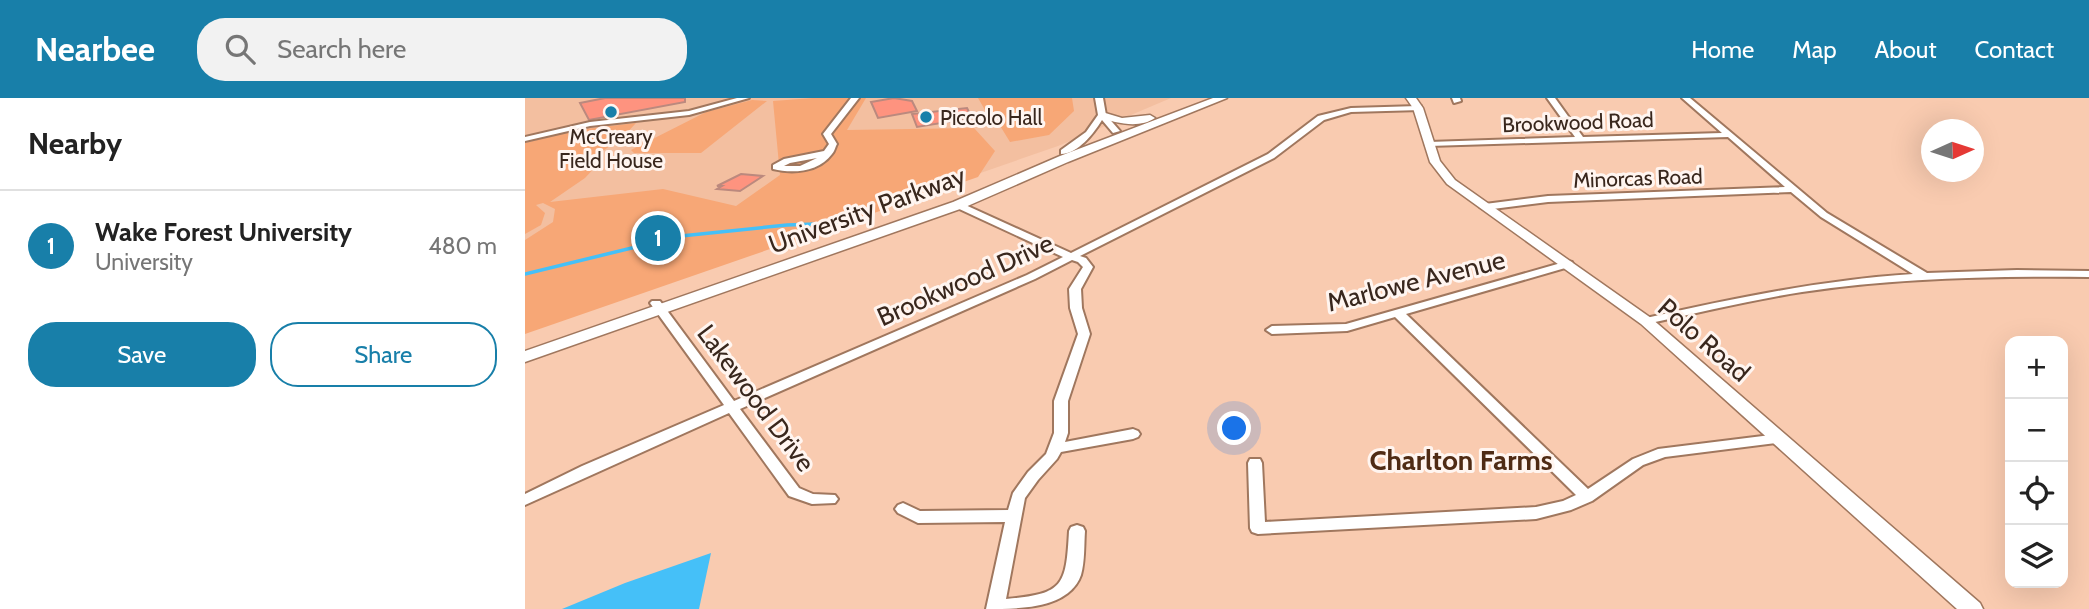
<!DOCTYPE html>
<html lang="en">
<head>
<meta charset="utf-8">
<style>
  :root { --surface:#fff; --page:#f2f2f2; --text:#222; --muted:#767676; --line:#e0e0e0; --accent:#187fa9 }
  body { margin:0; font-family:Cabin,sans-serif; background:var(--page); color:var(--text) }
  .controls { position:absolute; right:21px; bottom:21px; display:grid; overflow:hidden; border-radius:14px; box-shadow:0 7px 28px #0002 }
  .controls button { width:63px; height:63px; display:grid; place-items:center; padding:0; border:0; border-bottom:2px solid var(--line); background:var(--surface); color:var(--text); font:35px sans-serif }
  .compass { position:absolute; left:1396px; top:21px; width:63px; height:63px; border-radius:50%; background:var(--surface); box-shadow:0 7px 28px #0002; rotate:87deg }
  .you { position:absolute; left:710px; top:331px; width:24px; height:24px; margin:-18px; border:5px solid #fff; border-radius:50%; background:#1a73e8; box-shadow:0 0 0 10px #1a73e833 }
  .badge { display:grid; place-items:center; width:46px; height:46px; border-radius:50%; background:var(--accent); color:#fff; font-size:23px; font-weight:700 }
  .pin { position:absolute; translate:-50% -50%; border:4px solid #fff; box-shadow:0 2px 7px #0006 }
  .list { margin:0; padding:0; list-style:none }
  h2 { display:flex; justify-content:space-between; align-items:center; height:91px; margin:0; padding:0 28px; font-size:30px }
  h2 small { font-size:23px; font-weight:400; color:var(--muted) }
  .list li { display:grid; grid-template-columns:46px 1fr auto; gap:21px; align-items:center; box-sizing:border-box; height:112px; padding:0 28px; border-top:2px solid var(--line) }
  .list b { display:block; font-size:26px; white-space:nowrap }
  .list p { margin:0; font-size:23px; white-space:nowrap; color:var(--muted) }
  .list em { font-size:23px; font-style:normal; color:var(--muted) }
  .actions { display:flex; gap:14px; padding:21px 28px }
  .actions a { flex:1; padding:16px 0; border:2px solid var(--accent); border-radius:28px; text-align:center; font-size:24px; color:var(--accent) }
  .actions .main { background:var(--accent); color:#fff }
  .icon { flex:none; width:38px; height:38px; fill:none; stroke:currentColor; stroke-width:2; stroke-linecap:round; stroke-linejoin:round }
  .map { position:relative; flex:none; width:1564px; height:511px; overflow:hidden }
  header { display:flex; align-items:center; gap:42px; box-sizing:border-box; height:98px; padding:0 35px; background:var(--accent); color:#fff }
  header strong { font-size:33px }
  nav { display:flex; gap:38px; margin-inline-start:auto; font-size:24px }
  .search { width:490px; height:63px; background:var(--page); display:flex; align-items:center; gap:18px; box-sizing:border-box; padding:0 24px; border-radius:28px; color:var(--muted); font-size:26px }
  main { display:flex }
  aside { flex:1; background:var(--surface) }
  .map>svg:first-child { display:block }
</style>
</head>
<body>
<header>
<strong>Nearbee</strong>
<div class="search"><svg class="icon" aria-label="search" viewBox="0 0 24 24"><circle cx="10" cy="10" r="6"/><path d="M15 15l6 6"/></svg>Search here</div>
<nav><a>Home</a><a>Map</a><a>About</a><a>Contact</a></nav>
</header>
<main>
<aside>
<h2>Nearby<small></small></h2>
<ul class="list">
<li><span class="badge">1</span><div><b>Wake Forest University</b><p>University</p></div><em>480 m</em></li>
</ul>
<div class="actions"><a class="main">Save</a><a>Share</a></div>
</aside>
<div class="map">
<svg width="1564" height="511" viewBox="0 0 1564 511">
  <rect width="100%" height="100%" fill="#f9cbb0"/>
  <!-- built -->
  <path fill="#f3bfa0" d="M0,0H646L533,48L0,233Z"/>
  <!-- green -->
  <path fill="#f7a776" d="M288,0H341L322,32L449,30L470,53L453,79L0,236V142L28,124L30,111L18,105L11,107L20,115L16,127L0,136V45L51,32L111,25L98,39L72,57L74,65L60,80L25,104L138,91L211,108L255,77L248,3Z
    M453,0H547L549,13L524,37L485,44L466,13L460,12Z
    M227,2L242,3L176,55H109L106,52L181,14Z"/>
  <!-- water -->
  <path fill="#45c0f8" d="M186,455L174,511H37L100,485Z"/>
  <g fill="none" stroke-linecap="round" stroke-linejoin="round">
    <!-- stream-far1 -->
    <path stroke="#45c0f8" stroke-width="2.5" d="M304,126L319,125"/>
    <!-- stream -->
    <path stroke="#45c0f8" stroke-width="3.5" d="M0,176L156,138L262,127L319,125"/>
  </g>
  <!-- building -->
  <path fill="#fe937f" stroke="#bb897e" stroke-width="2" d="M80,0H160V4L64,22L55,5Z
    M369,0L387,3L392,13L353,20L346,4Z
    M442,10L447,20L392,29L387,16Z
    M216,76L238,78L215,93L192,91L197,88H192Z"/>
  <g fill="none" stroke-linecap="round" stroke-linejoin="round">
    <!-- street casing -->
    <g stroke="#a0775e" stroke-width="4">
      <path id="street" d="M212,0H224L164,17L65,28L0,43V39L65,24L164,13Z
        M326,0H334L306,36L312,46C310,49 310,53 307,56C294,74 268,76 248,71V67L259,61L299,53L304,46L298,36ZM292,60L275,68H259L265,65Z
        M570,0H578L581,17L595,33L588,35L577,22C569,35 553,56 536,56V52L561,34L573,17Z
        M927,0H935L936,3L929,5Z
        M1022,0H1030L1058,39L1197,35L1157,0H1165L1302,115L1402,175L1492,172L1564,173V179C1468,178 1372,180 1277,194C1225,202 1173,215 1121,226L1117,225L1115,223L1117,221L1121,220C1210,200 1297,182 1388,176L1296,119L1266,94L1023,104L960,112L955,109L960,106L1023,98L1260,89L1203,39L904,48L900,46L904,44L1050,39Z
        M893,8H896V12L826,14L799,22L749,60L555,158L561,160L568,169L556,191L557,210L565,236L543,303V335L540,344L608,331L613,333L615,336L613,339L608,341L536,354L532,361L513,382L500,400L481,501C539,496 541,488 544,433L546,429L552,427L558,429L560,433C559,447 560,463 556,477C544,511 494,511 461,511L480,424L393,425L373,415L370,411L373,407L378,405L395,413L483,412L488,395L503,374L521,356L529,335V303L553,236L545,210L544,191L558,169L553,164L547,162L510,181L215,311L274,390L288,396L310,397L313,401L310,405L287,406L264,398L204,315L0,407V396L57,368L199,307L125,205L127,203H135L209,303L502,177L538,159L430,109V105H436L546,155L743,56L793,18L826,10Z
        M1043,163L1047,164L1048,166L1047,168L881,216L1063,391L1108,361L1133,351L1254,336L1259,338L1261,341L1259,344L1140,359L1118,367L1067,403L1046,412L1011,421L733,436L727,434L725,430L723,365L725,361H735L737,365L740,424L1011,409L1038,403L1051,397L870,219L822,233L747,236L741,232L747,228L821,226Z"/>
    </g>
    <!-- secondary casing -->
    <g stroke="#a0775e" stroke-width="3">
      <path id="secondary" d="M881,0H891L898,10L915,63L930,82L1126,220L1455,505L1458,511H1432L1116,226L922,86L905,64L888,10Z"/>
    </g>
    <!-- primary casing -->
    <g stroke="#a0775e" stroke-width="3">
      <path id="primary" d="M688,0H702L543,64L438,110L0,264V253L428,104L535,58Z
        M577,14L597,20L625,17L630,20C614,31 591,25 573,19V15Z"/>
    </g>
    <!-- street -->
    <use href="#street" fill="#fff" fill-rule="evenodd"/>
    <!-- secondary -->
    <use href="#secondary" fill="#fff" fill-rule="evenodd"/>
    <!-- primary -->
    <use href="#primary" fill="#fff" fill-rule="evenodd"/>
  </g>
  <!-- markers -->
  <g fill="#187fa9" stroke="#fff5f0" stroke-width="2.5">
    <circle cx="86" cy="14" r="7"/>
    <circle cx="401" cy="19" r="7"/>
  </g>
  <g text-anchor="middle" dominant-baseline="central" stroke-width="6" stroke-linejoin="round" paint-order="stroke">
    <!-- far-poi labels -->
    <g font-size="21" fill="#39271d" stroke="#fff5f0" text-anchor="start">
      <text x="415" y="19">Piccolo Hall</text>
      <text x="86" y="38" text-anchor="middle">McCreary<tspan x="86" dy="24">Field House</tspan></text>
    </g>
    <!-- far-street labels -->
    <g font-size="21" fill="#39271d" stroke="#fff5f0">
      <text transform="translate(1053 24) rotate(-2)">Brookwood Road</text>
      <text transform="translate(1113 80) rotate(-2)">Minorcas Road</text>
    </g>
    <!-- street labels -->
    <g font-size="26" fill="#39271d" stroke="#fff5f0">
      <text transform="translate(342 112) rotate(-20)">University Parkway</text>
      <text transform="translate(440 182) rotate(-24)">Brookwood Drive</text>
      <text transform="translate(891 183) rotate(-14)">Marlowe Avenue</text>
      <text transform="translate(1179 242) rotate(41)">Polo Road</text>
      <text transform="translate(231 300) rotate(53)">Lakewood Drive</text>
    </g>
    <!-- neighbourhood labels -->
    <g font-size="28" font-weight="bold" fill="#4f2b14" stroke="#fff5f0">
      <text x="936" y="362">Charlton Farms</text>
    </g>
  </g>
</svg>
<div class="controls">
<button>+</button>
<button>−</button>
<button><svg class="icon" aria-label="locate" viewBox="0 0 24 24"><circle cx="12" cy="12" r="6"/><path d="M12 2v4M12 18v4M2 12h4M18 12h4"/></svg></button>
<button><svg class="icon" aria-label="layers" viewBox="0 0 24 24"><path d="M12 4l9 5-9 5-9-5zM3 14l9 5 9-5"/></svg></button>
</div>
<svg class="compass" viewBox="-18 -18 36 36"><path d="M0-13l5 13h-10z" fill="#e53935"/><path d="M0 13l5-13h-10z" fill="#767676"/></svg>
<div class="you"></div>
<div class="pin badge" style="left:133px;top:140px">1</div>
</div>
</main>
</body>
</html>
